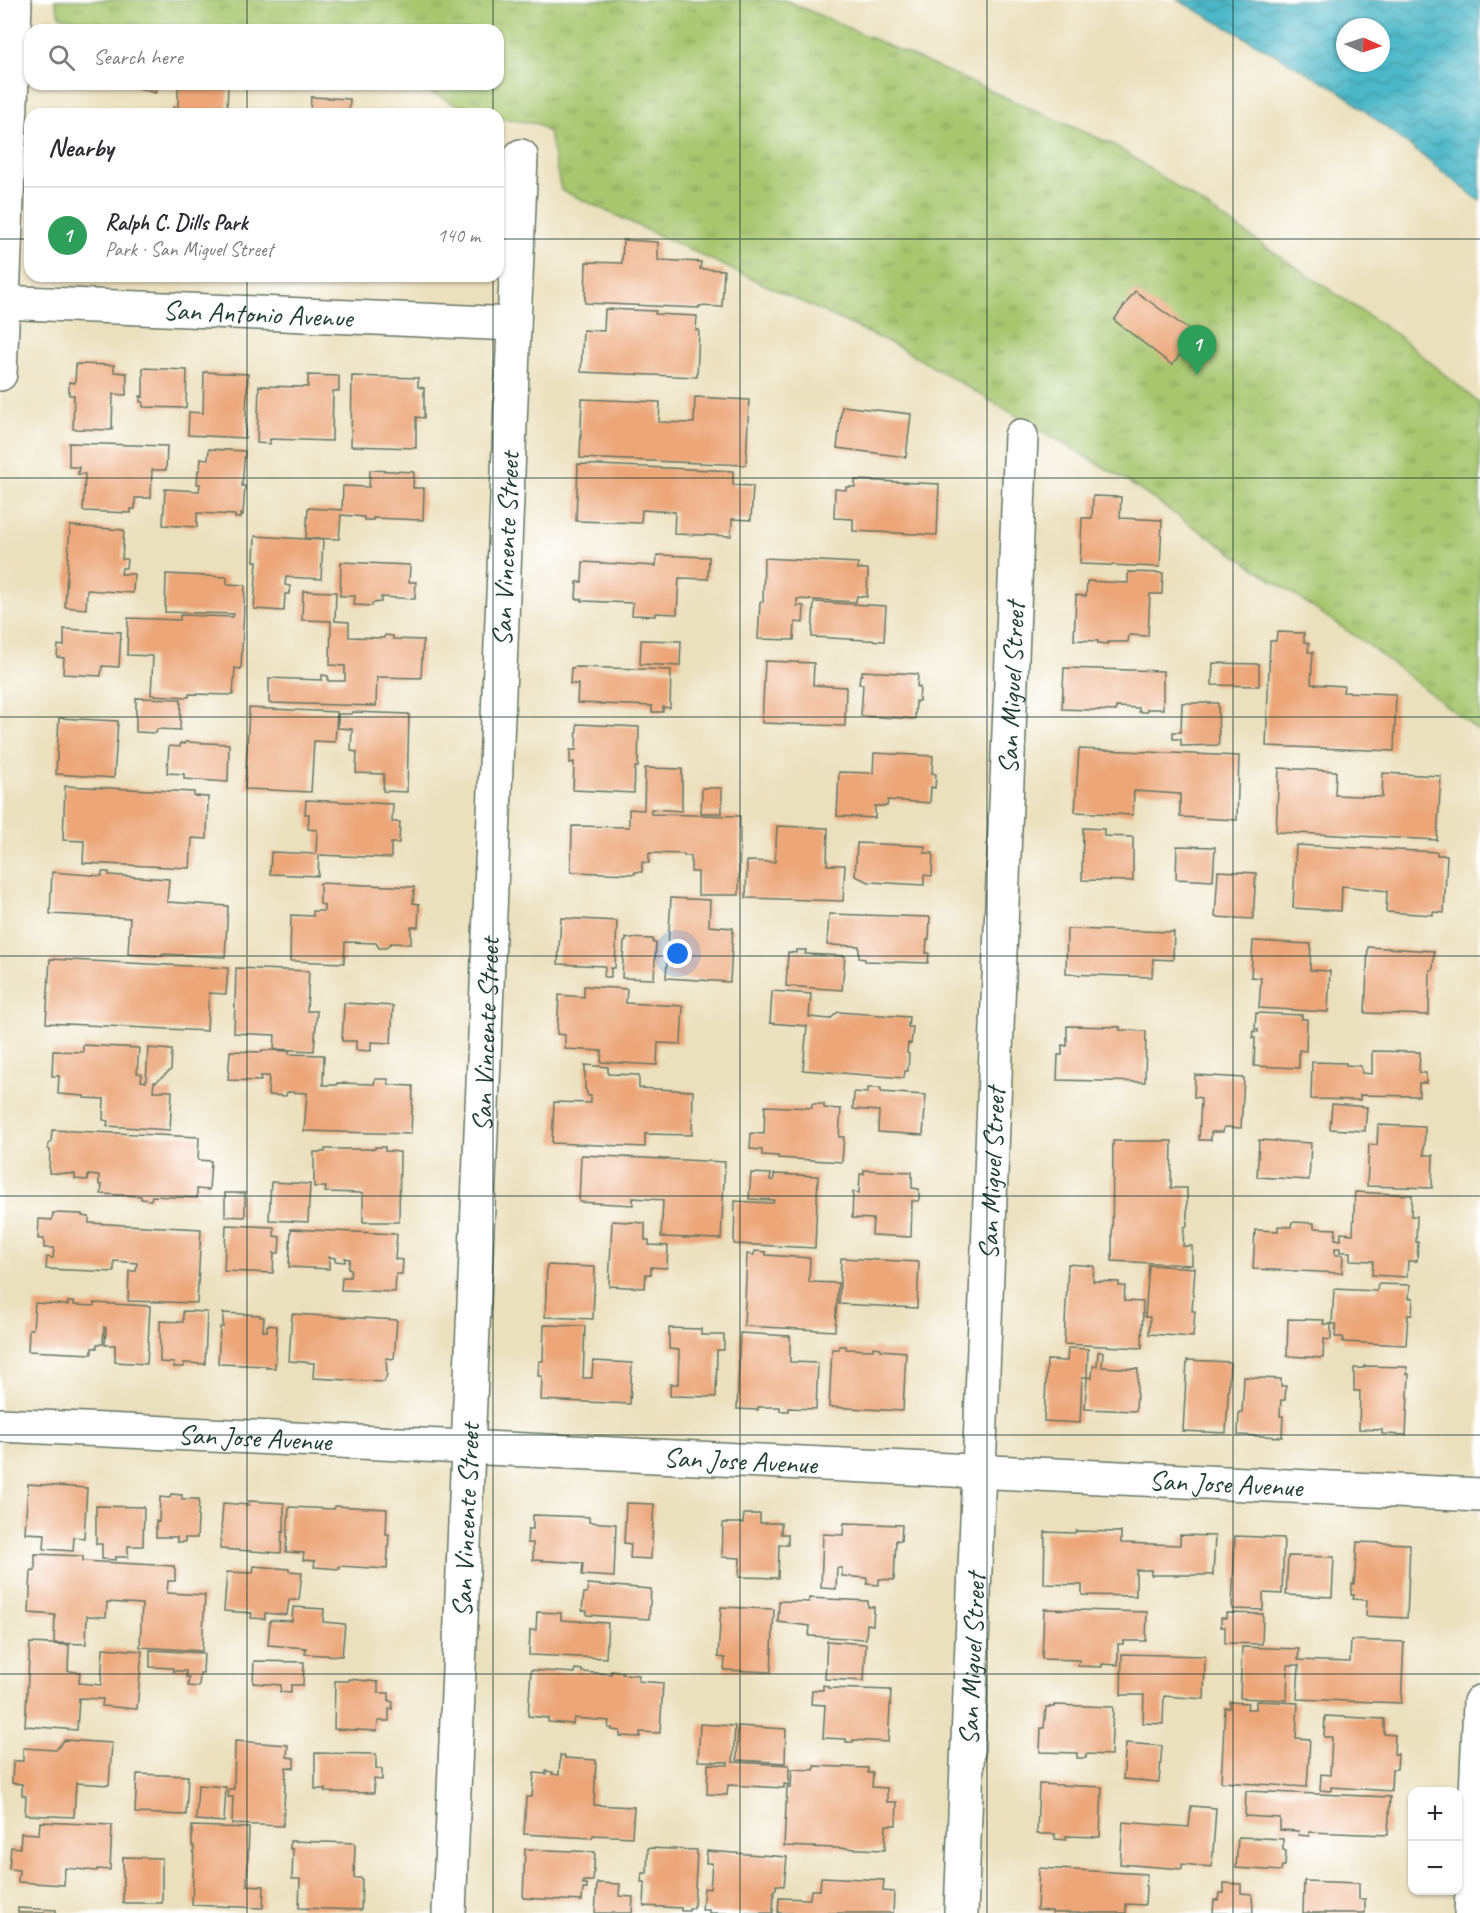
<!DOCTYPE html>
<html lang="en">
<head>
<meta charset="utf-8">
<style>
  :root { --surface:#fff; --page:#f7f7f7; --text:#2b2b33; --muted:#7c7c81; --line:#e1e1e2; --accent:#2563eb }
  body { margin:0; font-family:Caveat,sans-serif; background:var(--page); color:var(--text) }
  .controls { position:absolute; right:18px; bottom:18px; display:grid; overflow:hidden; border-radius:12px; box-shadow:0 2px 4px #0004 }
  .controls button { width:54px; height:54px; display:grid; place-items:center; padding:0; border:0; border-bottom:2px solid var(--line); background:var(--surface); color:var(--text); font:30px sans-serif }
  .compass { position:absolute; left:1336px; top:18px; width:54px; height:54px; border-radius:50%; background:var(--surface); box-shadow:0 2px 4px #0004; rotate:93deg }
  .you { position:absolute; left:678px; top:954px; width:21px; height:21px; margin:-15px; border:4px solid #fff; border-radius:50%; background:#1a73e8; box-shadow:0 0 0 9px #1a73e833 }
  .badge { display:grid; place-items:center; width:39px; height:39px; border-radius:50%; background:var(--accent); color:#fff; font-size:20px; font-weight:700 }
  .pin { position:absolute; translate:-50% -50px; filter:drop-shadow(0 2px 3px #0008) }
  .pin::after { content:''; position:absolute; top:32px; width:21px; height:18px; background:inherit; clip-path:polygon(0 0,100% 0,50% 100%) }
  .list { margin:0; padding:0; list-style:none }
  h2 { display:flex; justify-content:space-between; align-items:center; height:78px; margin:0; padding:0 24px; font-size:26px }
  h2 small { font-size:20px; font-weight:400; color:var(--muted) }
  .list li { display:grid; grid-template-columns:39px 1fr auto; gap:18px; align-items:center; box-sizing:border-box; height:96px; padding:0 24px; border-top:2px solid var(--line) }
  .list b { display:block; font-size:22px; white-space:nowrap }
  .list p { margin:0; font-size:20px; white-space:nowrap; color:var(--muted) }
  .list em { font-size:20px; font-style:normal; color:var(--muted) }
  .icon { flex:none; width:33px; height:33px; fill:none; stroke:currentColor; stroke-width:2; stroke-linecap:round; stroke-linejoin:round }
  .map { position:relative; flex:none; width:1480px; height:1913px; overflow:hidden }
  .search { position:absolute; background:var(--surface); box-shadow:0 2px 4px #0004; left:24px; top:24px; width:480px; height:66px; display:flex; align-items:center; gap:15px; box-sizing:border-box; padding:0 21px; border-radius:18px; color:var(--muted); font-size:22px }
  .panel { position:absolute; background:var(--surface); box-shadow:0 2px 4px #0004; left:24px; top:108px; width:480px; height:174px; border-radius:18px }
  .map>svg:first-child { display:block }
</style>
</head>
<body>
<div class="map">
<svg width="1480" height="1913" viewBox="0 0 1480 1913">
  <defs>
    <pattern id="grass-tufts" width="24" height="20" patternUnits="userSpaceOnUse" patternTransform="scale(1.5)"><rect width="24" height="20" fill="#a7c66e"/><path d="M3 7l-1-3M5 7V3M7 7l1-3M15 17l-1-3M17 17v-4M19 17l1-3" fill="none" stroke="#87a25b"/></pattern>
    <pattern id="water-waves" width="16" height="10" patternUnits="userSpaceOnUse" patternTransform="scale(1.5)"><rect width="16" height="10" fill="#4bb7c7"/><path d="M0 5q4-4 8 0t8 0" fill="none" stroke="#3e96a2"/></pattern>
  </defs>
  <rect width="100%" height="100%" fill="#fff"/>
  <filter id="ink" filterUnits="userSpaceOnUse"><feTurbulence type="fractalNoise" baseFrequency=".0167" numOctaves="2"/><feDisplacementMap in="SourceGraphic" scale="12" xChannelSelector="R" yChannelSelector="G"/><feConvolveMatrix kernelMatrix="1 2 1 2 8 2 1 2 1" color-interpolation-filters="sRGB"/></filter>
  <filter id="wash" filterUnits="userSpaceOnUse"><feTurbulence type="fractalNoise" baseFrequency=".008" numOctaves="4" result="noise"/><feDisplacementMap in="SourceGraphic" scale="24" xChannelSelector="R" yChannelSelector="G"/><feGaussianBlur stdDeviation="1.35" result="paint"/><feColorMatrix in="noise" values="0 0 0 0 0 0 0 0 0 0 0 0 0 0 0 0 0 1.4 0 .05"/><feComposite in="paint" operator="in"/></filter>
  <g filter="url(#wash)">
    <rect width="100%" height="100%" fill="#ebe0bd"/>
    <!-- grass -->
    <path fill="url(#grass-tufts)" stroke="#638251" stroke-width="1.5" d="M55,0H785L1116,146L1400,337L1480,404V732L1371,647L1119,476L899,347L561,190L549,133L538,124L498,118V114H478L411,84H498V30H119L60,16Z"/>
    <!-- water -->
    <path fill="url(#water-waves)" stroke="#357a7e" stroke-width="1.5" fill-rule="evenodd" d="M1178,0H1480V201L1337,89ZM1345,27H1381V63H1345Z"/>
    <g id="blocks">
      <!-- building -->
      <path fill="#eca678" d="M127,84H158L155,93Z
        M204,84H228L227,109L249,110V114H173V107L178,108V85L204,86Z
        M311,97L350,99L349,114H310Z
        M623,240L658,242V260L701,262L700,269L724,270L722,307L699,306V308L585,303L586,262L622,263Z
        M1135,291L1196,335L1172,365L1114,320Z
        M605,309L656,311L655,314L697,316L696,330H699L697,377L581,372L583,330L604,331Z
        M76,364L114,365V372L127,373L126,395L113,394L112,430L73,429L74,395H69V382L75,383Z
        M143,368L187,370L186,408L143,407V402H140V396L143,397Z
        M204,372L248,374L245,438L188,435L189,412L203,413Z
        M308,375L339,376V391H333L332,441L270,439V444L257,443L259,386L308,387Z
        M352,376L418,378V387L424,388V418L416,417V448L351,446Z
        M695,397L749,400L746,465L580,458L582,399L660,402L659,422L694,423Z
        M842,406L911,414L906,457L837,448Z
        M69,443L167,446L166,470H152L151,498H135V509H131V513L83,511L85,474H78L79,467H69Z
        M209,449L245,451L242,486H245L243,515L241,514V518H235V515L197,513V527L163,525L165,489L199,491L200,484H197L198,470H200L201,458L208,459Z
        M578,464L733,471V485L753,486L751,520L732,519L731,536L674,534L675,512L642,510L641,523L576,521Z
        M370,470L414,472L413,488H424L423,520L373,518V520H364V517L341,515L339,539L306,538L308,508L342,510L343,486L369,487Z
        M855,480L939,484L937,535L853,531V519L834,518L835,489L846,490V487H855Z
        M1093,496L1121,497L1120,518L1162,520L1160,567L1080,564L1082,518H1092Z
        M70,526L124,530L122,559H127L126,568H122L121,574H134L133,593L87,590L86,609L65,607Z
        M255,536L323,540L321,579L286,577L285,585L290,586L289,594H285L284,611L254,609L257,561H254Z
        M657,555L709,557L708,579L679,578L677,614L655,613V616L632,615L633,603L582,601V599H576L577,582H582L583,562L656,566Z
        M764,558L858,563V569H868L867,597L857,596L856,602L797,599V606H804L803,623L795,622L794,640L758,639L760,602H763Z
        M341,562L410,565L409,582H416L415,599L381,597V602L373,603L372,606L354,605L355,596H340Z
        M1128,572L1163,573L1162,594H1150L1148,636L1129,635L1128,642H1108V644L1098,643V641L1074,640L1076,595L1086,596L1087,581L1128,583Z
        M166,574L227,577V584L245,585L241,669L235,668L233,695L189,694V697L151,695L153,656L127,655L128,618L180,620V615L233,617L234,614L165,612Z
        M303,591L336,592L335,621L349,622V637L384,638L385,635L393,636V639L423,640L421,678L377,677L376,706L269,703V678L322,680V675L328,676V681H345V666L330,665L331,621L302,620Z
        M814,602L886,606L884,641L812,637Z
        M64,629L121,632L119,667L102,666L101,676L63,674L64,658L57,657L58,645L64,646Z
        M1277,632L1304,633V642L1309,643L1308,652H1313L1311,684L1344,686L1343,692L1396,694L1394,751L1266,746L1270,641H1276Z
        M641,640L681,641L680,666L640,664Z
        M765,661L814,663L813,685L846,687L845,726L762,723Z
        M1213,663L1259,664V686L1212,685Z
        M578,667L671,670L670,708L663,707V712H652V706L577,703L578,684H570L571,668Z
        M1064,668L1163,671V709H1147V712H1139V708L1116,707V711L1062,709Z
        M862,671L918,674L917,687H920L919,701H916L915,719L861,716L863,684H859L860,675H862Z
        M136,698L181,699L180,730L157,729L156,733L136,732Z
        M1182,703H1218L1219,745L1181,746V739H1173V732H1181Z
        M249,708L337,712L335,742L314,741L311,792L245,789Z
        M352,712L409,714L407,792L383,791L384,774L356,773L357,752L351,751L352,729L338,728V714H352Z
        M59,718L118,721L114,778L56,774Z
        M577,724L639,727L638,767H635L634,793L573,790L574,762L570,763V750H576Z
        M185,742L229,744L228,782L184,779V774L167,773L169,746L180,747V743L185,744Z
        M1079,749L1239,756L1237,820L1180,817V794L1134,791L1133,815L1075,812Z
        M874,753L933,756L932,773L936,774L935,788L931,787L930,803L888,800L887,806H875V818L837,816L839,772L873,773Z
        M645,768L682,769V811L651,809V814L740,816L739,895H698V872H691V856H684V854L649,853V863L642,862V872H635V874L571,872L572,826L629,827V809L644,810Z
        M1279,768L1336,771L1335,795L1382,797L1383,773L1441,776L1437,840L1276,832Z
        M65,786L194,792V796L208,797L207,839L192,838L190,868L83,863L84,841L63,840Z
        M702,788H722V813H701Z
        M306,800L393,804L392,822H400L399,843H391V858L319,855L318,876L270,874L271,852L316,854L317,830L308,829L309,814H305Z
        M777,826L828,828L827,865H845L843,901L746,898L747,861L775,862Z
        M1083,828L1104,829V836L1133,837V881L1082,880Z
        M857,843L925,846L924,853H933L932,876L924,875V885L869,882L855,876Z
        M1296,845L1437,852V855H1447L1444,913L1433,912V915L1386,912L1387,891L1342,886L1341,911L1293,908Z
        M1177,846L1215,847L1213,881L1176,879Z
        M1218,871L1256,873L1253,919L1215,917Z
        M52,872L102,876V872H109V875L169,879L167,902L228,906L225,957L162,954V956L128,954L130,918L50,914Z
        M320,883L414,887L413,903L419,904L418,927H411V944L391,943L386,948H379L376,943L345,942L344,963L290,961L291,915L313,916V911H324V905L320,904Z
        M671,898L710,900L709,926L733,928L730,982L666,978Z
        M829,914L930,917L929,939L927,940L926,953H929L928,963L865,961V959L859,958V946L827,945Z
        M561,918L617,921L615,968H611V977H604L605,966L558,964Z
        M1067,929L1174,932L1173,960L1153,959L1152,977L1066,974Z
        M626,938L653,939V943H656L654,979L622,978L624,942L626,941Z
        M1253,941L1311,944L1310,970L1330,971L1328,1012L1259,1008L1261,978L1251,977Z
        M1368,947L1434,951L1433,970H1430L1429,1015L1365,1013Z
        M796,950H806L805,954L845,956L842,990L786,986L788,952L796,953Z
        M50,959L228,968L226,994L209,993L207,1031L46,1023Z
        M236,968L309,971L307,1011H317L314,1051L274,1049L275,1035L234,1033Z
        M584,986L627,989L626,1003L683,1006L681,1044L658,1043L657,1065L601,1062L602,1051L565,1049V1035L557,1034L559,995L584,997Z
        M772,991L811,994L809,1017L830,1019L838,1012L909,1017L908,1027H913L911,1044L908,1043L907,1053L909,1054L908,1071H905L904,1078L803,1070L807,1026L770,1023Z
        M344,1003L393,1006L391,1043L371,1042V1051L356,1050V1041H342Z
        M1256,1013L1302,1015V1019H1307L1306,1051L1299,1050V1068L1254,1066L1255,1038H1252L1253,1031L1258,1032V1029H1255Z
        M1067,1026L1120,1027V1030L1146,1031L1145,1082L1057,1080L1058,1055H1062V1045L1067,1046Z
        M83,1045L139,1048L137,1073L142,1074L141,1081L146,1082L148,1048L172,1050L171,1070L156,1082H154L153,1091H172L170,1130L107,1126L108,1121L103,1120L104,1099L84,1098V1096L58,1094L59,1076H52L53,1051L83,1052Z
        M262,1050L289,1051V1054L324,1055L323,1085H337V1083L374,1084L375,1079H388L389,1085L413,1086L411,1134L304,1131L307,1093L287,1092L286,1096L268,1095L269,1076H260L261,1081L228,1080L230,1051L262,1052Z
        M1372,1051L1420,1052L1419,1073H1426V1083H1419V1096L1360,1095V1100L1311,1099L1312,1062L1346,1063V1065L1361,1066L1362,1073L1372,1074Z
        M585,1065L608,1067V1074L639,1075V1088L693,1091L692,1135L645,1134V1147L552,1143L554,1102L591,1103V1096H588L585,1088Z
        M1195,1075L1244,1078L1241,1128L1224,1127L1223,1132H1211V1140H1199L1201,1098L1194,1097Z
        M868,1088H881V1092L926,1095L923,1135L878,1132L879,1111L853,1109L854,1092L868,1093Z
        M812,1104H824V1108L841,1109L839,1137H844L842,1162L778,1158V1156L762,1155V1150L750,1149L751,1133L764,1134L765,1106L812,1108Z
        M1332,1104L1367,1107L1365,1131L1330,1129Z
        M1378,1125L1425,1127L1424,1155H1433L1432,1188L1367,1186L1369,1144L1377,1145Z
        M52,1130L199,1137L198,1160L211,1161L209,1190L197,1189V1198L152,1196L151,1200L141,1199V1196L101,1194L102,1185H99V1176L88,1175V1180L75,1179V1174L49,1173L50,1150L48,1149L49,1143H51Z
        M1259,1140L1311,1143L1309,1180L1257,1177Z
        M1113,1141H1172L1171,1188H1187V1226L1184,1227L1183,1246H1192V1265L1112,1261Z
        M375,1147H385V1151L400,1152L399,1222H363V1193L325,1192L326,1187H314V1152H325V1149H375Z
        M581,1155L725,1162L721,1239L661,1237L663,1200L633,1198V1205L579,1202Z
        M864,1170L912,1172V1188L919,1189V1201H912L911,1237L872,1235L873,1219L852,1218L853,1192L859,1193L860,1174H864Z
        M751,1173L771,1174L770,1180H774V1174L818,1176L815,1248L734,1244L735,1201L773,1203L774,1200L749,1199Z
        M271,1182L310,1184L308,1222L269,1220Z
        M1355,1192L1412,1195L1411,1216H1417L1416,1242H1418L1417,1261H1408L1407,1277L1372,1275L1373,1261L1350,1260V1252H1340V1248H1335V1255H1343L1342,1273L1253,1269L1255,1230L1278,1231V1226L1291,1227L1292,1222L1314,1223V1228L1336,1229L1335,1239L1341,1240V1233L1353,1234Z
        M225,1193H245V1217L225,1216Z
        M53,1213L82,1214V1216L89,1217V1223L201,1229L197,1303L128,1301L129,1271H136L137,1263L114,1261V1272L46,1269L47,1257L53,1258L54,1248H44V1239H38L39,1219L52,1220Z
        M612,1221L645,1223V1240H649V1245L668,1246L667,1268L651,1267V1274H646L645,1288L609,1286Z
        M226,1225L274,1227V1236L280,1237L279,1253H274L273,1273L224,1271Z
        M291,1229L397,1234L395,1259L403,1260L402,1274H396L395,1292L341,1290L342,1277H350L351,1269L348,1268L350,1259L345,1258V1262L335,1261V1258L329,1257V1269L289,1267Z
        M755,1251L766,1252V1255L810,1258L809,1282L838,1283L835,1331L744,1326L747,1254L754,1255Z
        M841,1258L919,1262L917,1308L839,1304Z
        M1068,1264L1094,1266L1093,1281L1119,1282V1286H1125L1124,1301L1143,1302L1142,1348L1064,1344Z
        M547,1265L595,1267L593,1319L545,1317Z
        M1149,1265L1195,1268L1192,1311H1195L1193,1337L1149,1334L1150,1317H1145Z
        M1378,1284L1410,1285L1409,1298H1413L1412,1315H1408L1406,1345L1343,1342V1337H1335L1336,1324H1332L1334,1289L1377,1291Z
        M68,1302H74V1305L94,1306V1303L150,1306L147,1364L115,1362V1345H105L106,1328L104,1327L103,1344H97V1348H92V1354L28,1351L29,1329H33L35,1303L68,1305Z
        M183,1311L207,1312L205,1364L184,1363V1367H174V1363L160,1362V1321L183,1322Z
        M223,1313L260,1315V1317H264L263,1331H267V1325L277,1326L275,1368H266L267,1366L218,1364L220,1327H223Z
        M292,1314L397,1320L394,1359L386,1358L387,1375L384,1382L313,1378L314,1363L289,1361Z
        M1288,1319L1324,1320L1323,1324H1331V1340L1324,1339L1323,1358L1287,1356Z
        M544,1325L585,1326L583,1378H592L593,1361L632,1363L630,1404L541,1400L542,1376H538L539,1361H543Z
        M669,1328L701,1329V1335H724V1350H717L716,1397L670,1396V1384H678L679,1350L669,1349Z
        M740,1333L790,1336V1362L818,1363L816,1409L789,1408V1411H780V1407H758V1410L737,1409Z
        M839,1346H846V1349L873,1350V1347L881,1348V1350L906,1352L903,1411L829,1407L832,1349H839Z
        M1068,1348L1088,1349L1087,1377H1082L1080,1423L1044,1421L1047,1360L1067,1361Z
        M1098,1352H1103L1102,1367L1138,1369L1136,1411L1085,1409L1087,1377L1092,1378L1093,1366H1097Z
        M1187,1360L1230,1362L1226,1433L1183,1431Z
        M1364,1366L1407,1367V1374H1409L1406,1435L1382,1434V1430L1359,1429L1360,1391H1354V1368H1364Z
        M1244,1377L1281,1379V1386H1286L1285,1400H1281L1280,1416H1283L1282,1437L1238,1435L1239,1412H1242Z
        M28,1484L87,1488L84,1538L74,1537L73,1551L44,1549L45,1534L25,1533Z
        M171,1494L182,1495V1499H199L197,1538H185V1542H177V1537H156V1521L159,1522L160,1497L170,1498Z
        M249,1501L284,1503V1532H282L281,1553L220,1549L223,1503L249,1505Z
        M626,1503L654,1504L651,1559L630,1558L631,1544L624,1543Z
        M96,1506L144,1507L143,1546H128V1557H116V1560L102,1559V1544H96Z
        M335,1506L387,1509L386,1534H389L387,1569L339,1566V1569L314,1567L315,1561L303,1560L304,1553L286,1552L289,1507L334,1509Z
        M744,1514H760V1523H781V1534H788V1545H779L778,1578L739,1577L740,1558L722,1557L723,1523H743Z
        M533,1515L589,1517V1522L616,1524L614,1577L582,1575L583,1563L533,1560V1543H527L528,1529H533Z
        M844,1523L902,1525L901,1541L896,1540L894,1580L879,1579V1585L867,1584V1578L842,1576V1568H837L836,1589L821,1588L823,1534L843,1535Z
        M1076,1531L1121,1532V1543L1180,1545V1535L1215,1536L1213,1575H1151V1570H1136V1596L1082,1595V1585L1044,1584L1045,1532L1075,1533Z
        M1235,1536L1284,1538L1282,1594L1263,1593V1610L1232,1609Z
        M1357,1542L1410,1544L1407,1618L1366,1616L1367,1600L1353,1599L1354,1595H1351L1352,1584H1354Z
        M35,1554L83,1556V1561L174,1566V1568L175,1569V1581H168L167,1593L205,1595L202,1651L140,1647L142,1604L107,1602L106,1617L87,1616L86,1644L54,1643L55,1615L29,1613L31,1570L35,1571Z
        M1288,1556L1334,1557L1332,1597L1286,1595Z
        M254,1566L289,1569V1571L302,1572L299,1600H289L287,1615L265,1613V1619L251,1618L252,1613L224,1611L227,1572L253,1573Z
        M588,1584L651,1589L649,1619L587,1615V1611L582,1610L584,1593H587Z
        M809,1598L868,1601V1607H874L873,1625L867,1624L866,1639L809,1636L810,1626L778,1622L779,1601L809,1602Z
        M293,1607L324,1609L323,1622L345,1624L342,1656L305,1654L306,1648L268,1645L270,1620L292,1621Z
        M721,1607L774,1609L771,1672L724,1670L725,1658L718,1657Z
        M1044,1609L1147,1612L1146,1641H1123V1644H1118V1665L1102,1664V1667L1078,1666L1079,1660L1042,1659Z
        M537,1612L561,1613V1620L608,1623L606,1658L529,1655L530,1630H536Z
        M1226,1613L1263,1614L1262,1644L1225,1643V1627H1221V1618H1226Z
        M1351,1640L1404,1642L1401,1703L1297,1699L1299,1665H1288L1287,1700L1240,1698L1242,1647L1299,1649L1298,1660L1350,1662Z
        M827,1641L866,1644L864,1681L825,1679Z
        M30,1643L69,1645L68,1671L80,1672L79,1683L101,1685L103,1648L142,1651L137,1709L102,1706L103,1699L79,1698L77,1730L25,1726Z
        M150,1650L204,1653L203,1673H200L199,1687L188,1686L189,1677H186V1671H173V1668L150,1667Z
        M1122,1654L1205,1656L1204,1699L1164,1696L1163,1724L1143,1723L1144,1695H1121Z
        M254,1661L304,1662L303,1685H291V1693L280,1692L281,1685L253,1683Z
        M575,1669L582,1670V1672L611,1674V1671L623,1672L622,1674L639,1675L638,1681L663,1683L660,1733L640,1732V1737L620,1736V1731L612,1730V1728H608L609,1721L574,1718L573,1724L548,1722V1718L528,1716L531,1670L575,1673Z
        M349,1679L378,1682V1693H389V1701L393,1702L392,1709H389V1721H378L377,1731L334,1729L335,1681H349Z
        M823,1685L828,1686V1688L891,1690L888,1742L853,1740V1742H846V1739L823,1738L825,1705L811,1704L812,1690H823Z
        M1256,1701L1298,1703L1296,1738L1310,1739L1307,1787L1221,1782L1225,1708H1230V1702L1248,1703L1247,1709H1256Z
        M1054,1705L1113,1707L1111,1755L1086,1754V1758H1077V1753L1040,1752L1041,1728H1044L1046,1707H1054Z
        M1325,1716L1384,1719V1734L1395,1735L1394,1754H1398L1397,1769H1392L1391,1791L1331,1787V1791L1320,1790L1321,1774L1330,1775L1332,1737H1324Z
        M700,1724L735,1726L733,1762L789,1765V1785L784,1784V1788L728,1785L727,1795L707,1794L708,1764L728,1765V1762L698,1761Z
        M738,1726L786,1729L785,1763L737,1760Z
        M64,1740L112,1743L109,1785L76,1783L74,1817L25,1815L26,1796L22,1795V1784L12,1783L13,1761H23V1748L56,1750Z
        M235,1741L288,1745L287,1757L294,1758V1768L286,1767L283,1826L232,1824L233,1797H228L229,1789H234Z
        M1126,1743L1162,1746L1159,1782L1123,1779Z
        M315,1753L376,1754V1768L382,1769V1780L374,1779V1793L325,1792V1789H315Z
        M560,1755L565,1756V1758L596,1760L594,1805L634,1807L632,1837L593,1835L592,1838L524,1834L526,1797H532L534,1773L546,1774V1771L553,1772L552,1774L559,1775Z
        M814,1766L868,1768V1773H873L872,1787L887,1788V1802H897L896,1825H886L885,1850L784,1846L787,1787H791L792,1769L814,1770Z
        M137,1774L188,1776L186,1815L135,1813Z
        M1039,1784L1102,1787L1100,1837L1066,1836V1840L1055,1839V1834H1037Z
        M198,1785L226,1787L224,1822L196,1820Z
        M1246,1791L1390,1797L1388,1835L1309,1832V1836L1298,1835L1299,1831L1280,1830V1818L1245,1816Z
        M1191,1806L1216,1808L1212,1867L1182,1864V1869L1120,1864L1123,1822L1189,1827Z
        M40,1822L112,1825L110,1870L97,1869V1871L65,1868L64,1885L18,1882L19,1870L9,1869L11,1847L20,1848L21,1833L39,1834Z
        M192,1826L249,1828L247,1885L264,1886L263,1908L192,1905L194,1846H192Z
        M1238,1837L1283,1839V1850L1286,1851L1285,1866H1282L1281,1871L1236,1868Z
        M290,1841L355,1843L354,1878H362L361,1910L299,1908L300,1879H292L293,1849H290Z
        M648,1848L697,1850L694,1908H689V1911H681V1908L644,1906L645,1882H641L642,1873H647Z
        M525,1849L595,1852L593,1881H583V1884H587V1889H583L582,1901L523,1898Z
        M707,1851L787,1857L784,1886L776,1885V1890H774L773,1913H709V1910H702L704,1888L710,1889L712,1863H706Z
        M123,1857L162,1858V1903H123Z
        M1039,1868L1147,1874L1145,1905L1126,1904V1913H1052V1911L1037,1910Z
        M821,1877L884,1880L883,1891L894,1892L893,1913H778L779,1898L810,1899L811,1890H820Z
        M1304,1881L1359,1883V1899H1365V1913H1303Z
        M597,1883L620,1884L619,1896L633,1897L632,1913H595Z
        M1224,1883L1241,1884V1893L1252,1894L1253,1913H1213L1214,1900H1218L1219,1893H1224Z
        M18,1908L56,1910V1913H18Z"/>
    </g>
  </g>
  <g filter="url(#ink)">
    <use href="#blocks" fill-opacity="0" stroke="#667664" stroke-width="1.5"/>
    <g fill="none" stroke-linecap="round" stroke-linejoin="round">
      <!-- minor casing -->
      <g stroke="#667664" stroke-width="36">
        <g id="minor">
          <path id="s1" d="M0,302L514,324"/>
          <path d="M0,374L15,4"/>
          <path id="s2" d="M0,1425L1480,1495"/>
          <path id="s3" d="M449,1913L521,156"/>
          <path id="s4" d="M961,1913L1021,436"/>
          <path d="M1471,1913L1480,1702"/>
        </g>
      </g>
      <!-- minor -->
      <use href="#minor" stroke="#fff" stroke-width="33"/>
    </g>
  </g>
  <!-- grid -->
  <path fill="none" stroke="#1f3d34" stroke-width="1.5" stroke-opacity="0.55" d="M247,0V30M493,0V30M740,0V1913M987,0V1913M1233,0V1913M247,84V114M493,84V114M0,239H30M498,239H1480M247,276V1913M493,276V1913M0,478H1480M0,717H1480M0,956H1480M0,1196H1480M0,1435H1480M0,1674H1480"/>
  <g text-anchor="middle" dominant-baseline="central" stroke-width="5" stroke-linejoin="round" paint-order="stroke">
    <!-- street labels -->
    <g font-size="28" fill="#1f3d34" stroke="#fff">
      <text stroke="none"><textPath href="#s1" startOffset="258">San Antonio Avenue</textPath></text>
      <text stroke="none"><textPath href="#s3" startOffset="1365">San Vincente Street</textPath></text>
      <text stroke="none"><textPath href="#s4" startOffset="1226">San Miguel Street</textPath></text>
      <text stroke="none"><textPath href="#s3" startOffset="879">San Vincente Street</textPath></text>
      <text stroke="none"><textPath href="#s4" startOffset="740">San Miguel Street</textPath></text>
      <text stroke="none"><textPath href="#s2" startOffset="255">San Jose Avenue</textPath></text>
      <text stroke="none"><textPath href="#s2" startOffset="741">San Jose Avenue</textPath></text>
      <text stroke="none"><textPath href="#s2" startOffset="1227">San Jose Avenue</textPath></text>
      <text stroke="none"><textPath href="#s3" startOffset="393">San Vincente Street</textPath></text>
      <text stroke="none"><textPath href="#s4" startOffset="254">San Miguel Street</textPath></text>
    </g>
  </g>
</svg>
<div class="controls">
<button>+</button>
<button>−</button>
</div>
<svg class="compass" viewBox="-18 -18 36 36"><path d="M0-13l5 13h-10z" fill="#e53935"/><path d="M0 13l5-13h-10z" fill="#7c7c81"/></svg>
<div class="you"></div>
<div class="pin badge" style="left:1197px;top:375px;background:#2e9e5b">1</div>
<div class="search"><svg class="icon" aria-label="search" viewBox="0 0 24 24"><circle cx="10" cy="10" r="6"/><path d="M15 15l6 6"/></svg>Search here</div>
<section class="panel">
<h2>Nearby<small></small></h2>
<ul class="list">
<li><span class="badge" style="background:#2e9e5b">1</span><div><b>Ralph C. Dills Park</b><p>Park · San Miguel Street</p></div><em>140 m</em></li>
</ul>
</section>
</div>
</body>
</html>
